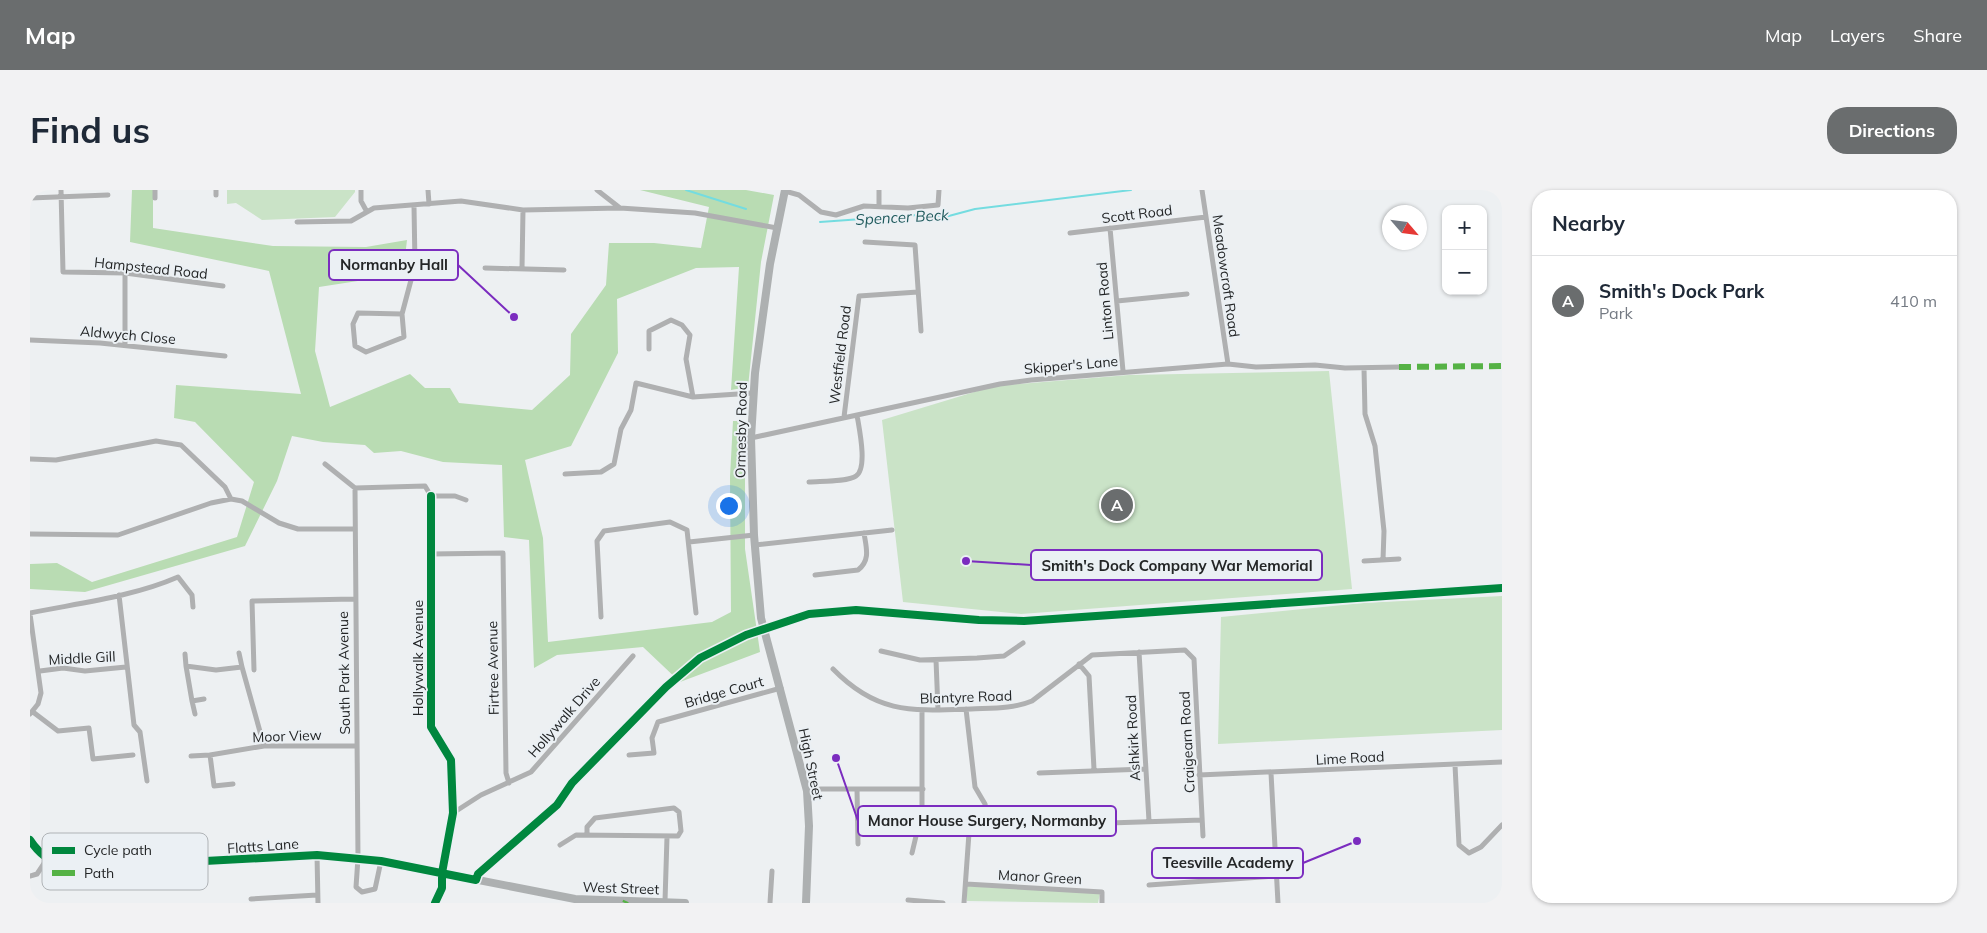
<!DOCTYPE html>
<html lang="en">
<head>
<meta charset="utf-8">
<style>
  :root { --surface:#fff; --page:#f2f2f3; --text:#1f2937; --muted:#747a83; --line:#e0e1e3; --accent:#6a6d6e }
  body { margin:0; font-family:Mulish,sans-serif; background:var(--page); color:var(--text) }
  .controls { position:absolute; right:15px; top:15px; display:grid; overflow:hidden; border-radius:10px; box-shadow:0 1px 4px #0004 }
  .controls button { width:45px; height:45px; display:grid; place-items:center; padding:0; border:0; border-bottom:1px solid var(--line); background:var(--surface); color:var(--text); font:25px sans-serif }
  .compass { position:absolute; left:1352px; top:15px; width:45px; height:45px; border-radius:50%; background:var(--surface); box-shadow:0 1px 4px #0004; rotate:118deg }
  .you { position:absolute; left:698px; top:315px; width:18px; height:18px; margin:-12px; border:4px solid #fff; border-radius:50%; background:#1a73e8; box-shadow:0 0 0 8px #1a73e833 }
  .badge { display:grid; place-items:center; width:32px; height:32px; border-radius:50%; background:var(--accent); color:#fff; font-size:16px; font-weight:700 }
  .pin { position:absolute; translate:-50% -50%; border:2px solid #fff; box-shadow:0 1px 5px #0006 }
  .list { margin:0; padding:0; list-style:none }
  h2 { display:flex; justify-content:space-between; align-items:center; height:65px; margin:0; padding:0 20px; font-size:21px }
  h2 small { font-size:16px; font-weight:400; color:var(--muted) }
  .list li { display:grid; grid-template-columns:32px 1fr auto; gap:15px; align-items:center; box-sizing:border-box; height:90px; padding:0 20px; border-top:1px solid var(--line) }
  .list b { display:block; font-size:19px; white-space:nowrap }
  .list p { margin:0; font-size:16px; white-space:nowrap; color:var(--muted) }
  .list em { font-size:16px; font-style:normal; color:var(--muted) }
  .map { position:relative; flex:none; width:1472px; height:713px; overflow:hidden; border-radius:20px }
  header { display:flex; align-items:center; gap:30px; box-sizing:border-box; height:70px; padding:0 25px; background:var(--accent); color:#fff }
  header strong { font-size:24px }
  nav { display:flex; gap:28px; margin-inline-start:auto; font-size:18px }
  .intro { display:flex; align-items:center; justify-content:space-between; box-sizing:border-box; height:120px; padding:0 30px }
  h1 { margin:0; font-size:35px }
  .button { padding:12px 22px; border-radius:20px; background:var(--accent); color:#fff; font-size:18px; font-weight:700 }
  main { display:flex; gap:30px; padding:0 30px }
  aside { flex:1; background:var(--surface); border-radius:20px; box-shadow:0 1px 4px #0004 }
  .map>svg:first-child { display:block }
</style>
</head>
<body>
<header>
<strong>Map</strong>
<nav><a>Map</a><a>Layers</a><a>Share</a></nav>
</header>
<div class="intro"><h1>Find us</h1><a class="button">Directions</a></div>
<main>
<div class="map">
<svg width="1472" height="713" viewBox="0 0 1472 713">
  <rect width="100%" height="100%" fill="#edf0f2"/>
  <!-- green -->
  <path fill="#cae3c7" d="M197,0H325V2L305,27L232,30L206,13L197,14Z
    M1299,181L1322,399L991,424L873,412L852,230L964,196L1099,185Z
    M1472,406V540L1188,554L1191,427L1333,413Z
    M936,696L1070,703L1068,713L937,711Z"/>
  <!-- forest -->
  <path fill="#b9dcb3" d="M102,0H123V38L243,56L336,57L377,50L373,84L289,97L285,161L300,217L380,184L395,198H420L429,213L502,220L540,185L541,144L576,95L579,53H624L671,58L679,17L610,0H716L744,5L731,72L718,197L701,200L709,77L666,78L587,109L588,163L541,256L495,270L513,348L518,452L682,432L701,422L700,287L703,231H715V359L730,462L650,492L613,457L527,465L504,478L499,350L474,347L472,275L413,272L371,261L344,263L335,255L293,252L262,246L247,291L215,356L55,402L0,399V374L27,373L62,392L207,347L224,292L165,232L144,228L146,195L271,204L239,81L100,52Z"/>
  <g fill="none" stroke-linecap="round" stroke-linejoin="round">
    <!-- stream -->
    <path stroke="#74dce0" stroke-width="2" d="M656,0L716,19
      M790,32L902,24L915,27L945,19L1101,0"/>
    <!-- street -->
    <path stroke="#afb0b1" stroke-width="5" d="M31,0L33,82L95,83L193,96
      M125,0V8
      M186,0V5
      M331,0V11L337,22
      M398,0L399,14
      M567,0L590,18
      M1172,0L1198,174
      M755,1L769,5L791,22L806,25L834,16L878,18L908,15L909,0
      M0,8L78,5
      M849,15V0
      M267,32L321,31L344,18L431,11L493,20L590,18L665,23L747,38
      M1080,38L1093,181
      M1040,43L1176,27
      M835,52L885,55L891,141
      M455,78L534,80
      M492,79L493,20
      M1087,111L1157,104
      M372,124L374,147L336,162L325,156L323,134L328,123L372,124L385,75L384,16
      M0,150L70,153L195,166
      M95,155V83
      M619,159V141L641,130L652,135L660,145L656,169L663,207
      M1334,178L1335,224L1345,256L1354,341L1353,370
      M814,227L829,106L888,102
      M721,248L970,194L1001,190L1198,174L1226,177L1285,175L1315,178L1369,177
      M0,269L26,270L126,251L151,255L195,297L201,309
      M295,274L325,298L395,296L401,306H425L436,310
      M535,284L571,282L584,274L591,239L601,220L606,193L663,207L723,203
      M779,292C790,291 818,292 826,286C838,278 829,238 827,225
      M325,298L328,668L326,697L332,702L345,699L351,671
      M401,306V537L421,570L423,623L412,683
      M0,344L88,345L181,313L201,309L212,311L249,333L268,339H324
      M659,352L724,345
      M725,355L862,340
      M401,364L473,363L476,583L479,593
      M1334,371L1369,369
      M785,385L828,380C841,370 836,357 834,343
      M89,405L104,535L110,542L117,591
      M0,423C49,413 102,407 148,387L162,405L163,417
      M0,424L11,503L8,514L0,524
      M571,427L567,351L574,341L640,332L657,340L666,423
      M851,461L890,470L947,468L974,466L993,453
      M1109,462L1119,631
      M209,463L212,477
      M155,464L156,476L186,480L212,477L234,556
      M906,470L908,520
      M1049,474L1059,486L1064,579
      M156,476L162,511L174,509
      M803,479C847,524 881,521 941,519C961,518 983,519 1002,511L1062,465L1155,460L1164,469L1173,646
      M224,480L222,411L324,409
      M10,481L33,478L55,481L96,477
      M162,511L165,524
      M936,519L945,597L955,614L956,620C966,621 972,632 983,636L1172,630
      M3,522L28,541L59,538L63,569L103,565
      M599,565L624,563L622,548L628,532L751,498
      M161,566L180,565
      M1425,575L1429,655L1439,663L1451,657L1472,635
      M1009,583L1115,579
      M1241,583L1248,713
      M1169,585L1472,572
      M203,594L184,596L180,565L234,556H326
      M827,599L828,654
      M777,601L791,599H893
      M423,623L451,605L501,582L603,466
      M530,655L546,645L648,646L651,641L649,622L644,618L565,628L557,637V645
      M882,663L892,621V520
      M287,665L288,713
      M0,686L7,684L17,669
      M936,694L1072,702V713
      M1119,695L1247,686
      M221,709L287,705
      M878,710L913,713
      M635,711L637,647
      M740,713L742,681
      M934,713L939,643L956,620"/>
    <!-- secondary -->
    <path stroke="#adb0b1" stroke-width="8" d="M755,0L740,74L725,183L721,248L724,345L731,428L777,601L779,636L776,713
      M0,650C11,667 25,675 45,678L287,665L351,671L545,709L655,713"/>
    <!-- quiet -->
    <path stroke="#55b245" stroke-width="6" stroke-dasharray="12 6" stroke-linecap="butt" d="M1369,177L1472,176
      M595,713L596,711"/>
    <!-- cycleway casing -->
    <g stroke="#ebf0f4" stroke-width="11">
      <path id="cycleway" d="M401,306V537L421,570L423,623L412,683V698L405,713
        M0,650C11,667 25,675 45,678L287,665L351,671L446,690L448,684L527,615L542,593L636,497L670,468L716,445L779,424L826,420L949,430L994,431L1472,398"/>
    </g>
    <!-- cycleway -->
    <use href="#cycleway" stroke="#00873e" stroke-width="8"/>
  </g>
  <g text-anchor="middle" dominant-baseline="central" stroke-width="4" stroke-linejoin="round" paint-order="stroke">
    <!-- street labels -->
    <g font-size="14" fill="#242627" stroke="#ebf0f4">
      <text transform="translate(1107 24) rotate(-7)">Scott Road</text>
      <text transform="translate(121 78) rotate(6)">Hampstead Road</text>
      <text transform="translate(1196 86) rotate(82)">Meadowcroft Road</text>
      <text transform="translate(1075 111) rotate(-95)">Linton Road</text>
      <text transform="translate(98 145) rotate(5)">Aldwych Close</text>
      <text transform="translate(810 165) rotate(-83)">Westfield Road</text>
      <text transform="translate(1041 175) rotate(-5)">Skipper's Lane</text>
      <text transform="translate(711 240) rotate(-89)">Ormesby Road</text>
      <text transform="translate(52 468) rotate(-3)">Middle Gill</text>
      <text transform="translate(388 468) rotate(-90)">Hollywalk Avenue</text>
      <text transform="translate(463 478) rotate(-91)">Firtree Avenue</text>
      <text transform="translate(314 483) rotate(-91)">South Park Avenue</text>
      <text transform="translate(694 502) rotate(-16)">Bridge Court</text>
      <text transform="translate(936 507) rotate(-2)">Blantyre Road</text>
      <text transform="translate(534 527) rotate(-49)">Hollywalk Drive</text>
      <text transform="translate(257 546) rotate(-2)">Moor View</text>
      <text transform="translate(1103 548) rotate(-93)">Ashkirk Road</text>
      <text transform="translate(1157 552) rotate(-93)">Craigearn Road</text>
      <text transform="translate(1320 568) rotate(-3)">Lime Road</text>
      <text transform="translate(781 574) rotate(78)">High Street</text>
      <text transform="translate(233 656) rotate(-4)">Flatts Lane</text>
      <text transform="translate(1010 687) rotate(3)">Manor Green</text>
      <text transform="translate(591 698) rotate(2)">West Street</text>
    </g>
    <!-- water labels -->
    <g font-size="15" font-style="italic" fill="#1e595b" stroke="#ebf0f4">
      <text transform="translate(872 27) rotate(-3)">Spencer Beck</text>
    </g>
  </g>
  <!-- legend -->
  <rect x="12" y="643" width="166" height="57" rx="8" fill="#ebf0f4" stroke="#afb3b6" stroke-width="1"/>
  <rect x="22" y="657" width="23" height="7" fill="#00873e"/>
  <rect x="22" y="680" width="23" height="6" fill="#55b245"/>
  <g font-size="14" fill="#242627">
    <text x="54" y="665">Cycle path</text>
    <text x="54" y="688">Path</text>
  </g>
  <!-- callouts -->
  <path fill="none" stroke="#7b2cbf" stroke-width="2" d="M484 127L428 75M936 371L1001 375M806 568L828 631M1327 651L1273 673"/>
  <g fill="#7b2cbf" stroke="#ebf0f4" stroke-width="2">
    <circle cx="484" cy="127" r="5"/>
    <circle cx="936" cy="371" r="5"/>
    <circle cx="806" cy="568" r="5"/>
    <circle cx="1327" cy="651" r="5"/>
  </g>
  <g fill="#ebf0f4" stroke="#7b2cbf" stroke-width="2">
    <rect x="299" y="60" width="129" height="30" rx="5"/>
    <rect x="1001" y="360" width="291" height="30" rx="5"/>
    <rect x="828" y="616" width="258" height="30" rx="5"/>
    <rect x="1122" y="658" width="151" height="30" rx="5"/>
  </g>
  <g font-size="15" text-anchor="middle" font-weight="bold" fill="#242627">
    <text x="364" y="80">Normanby Hall</text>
    <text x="1147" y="381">Smith's Dock Company War Memorial</text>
    <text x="957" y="636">Manor House Surgery, Normanby</text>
    <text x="1198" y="678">Teesville Academy</text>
  </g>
</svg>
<div class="controls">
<button>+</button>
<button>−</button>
</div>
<svg class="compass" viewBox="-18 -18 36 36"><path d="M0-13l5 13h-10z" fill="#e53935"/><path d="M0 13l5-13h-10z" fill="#747a83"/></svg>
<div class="you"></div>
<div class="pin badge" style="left:1087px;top:315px">A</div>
</div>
<aside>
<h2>Nearby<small></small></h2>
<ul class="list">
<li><span class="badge">A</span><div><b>Smith's Dock Park</b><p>Park</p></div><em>410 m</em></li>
</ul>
</aside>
</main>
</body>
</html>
